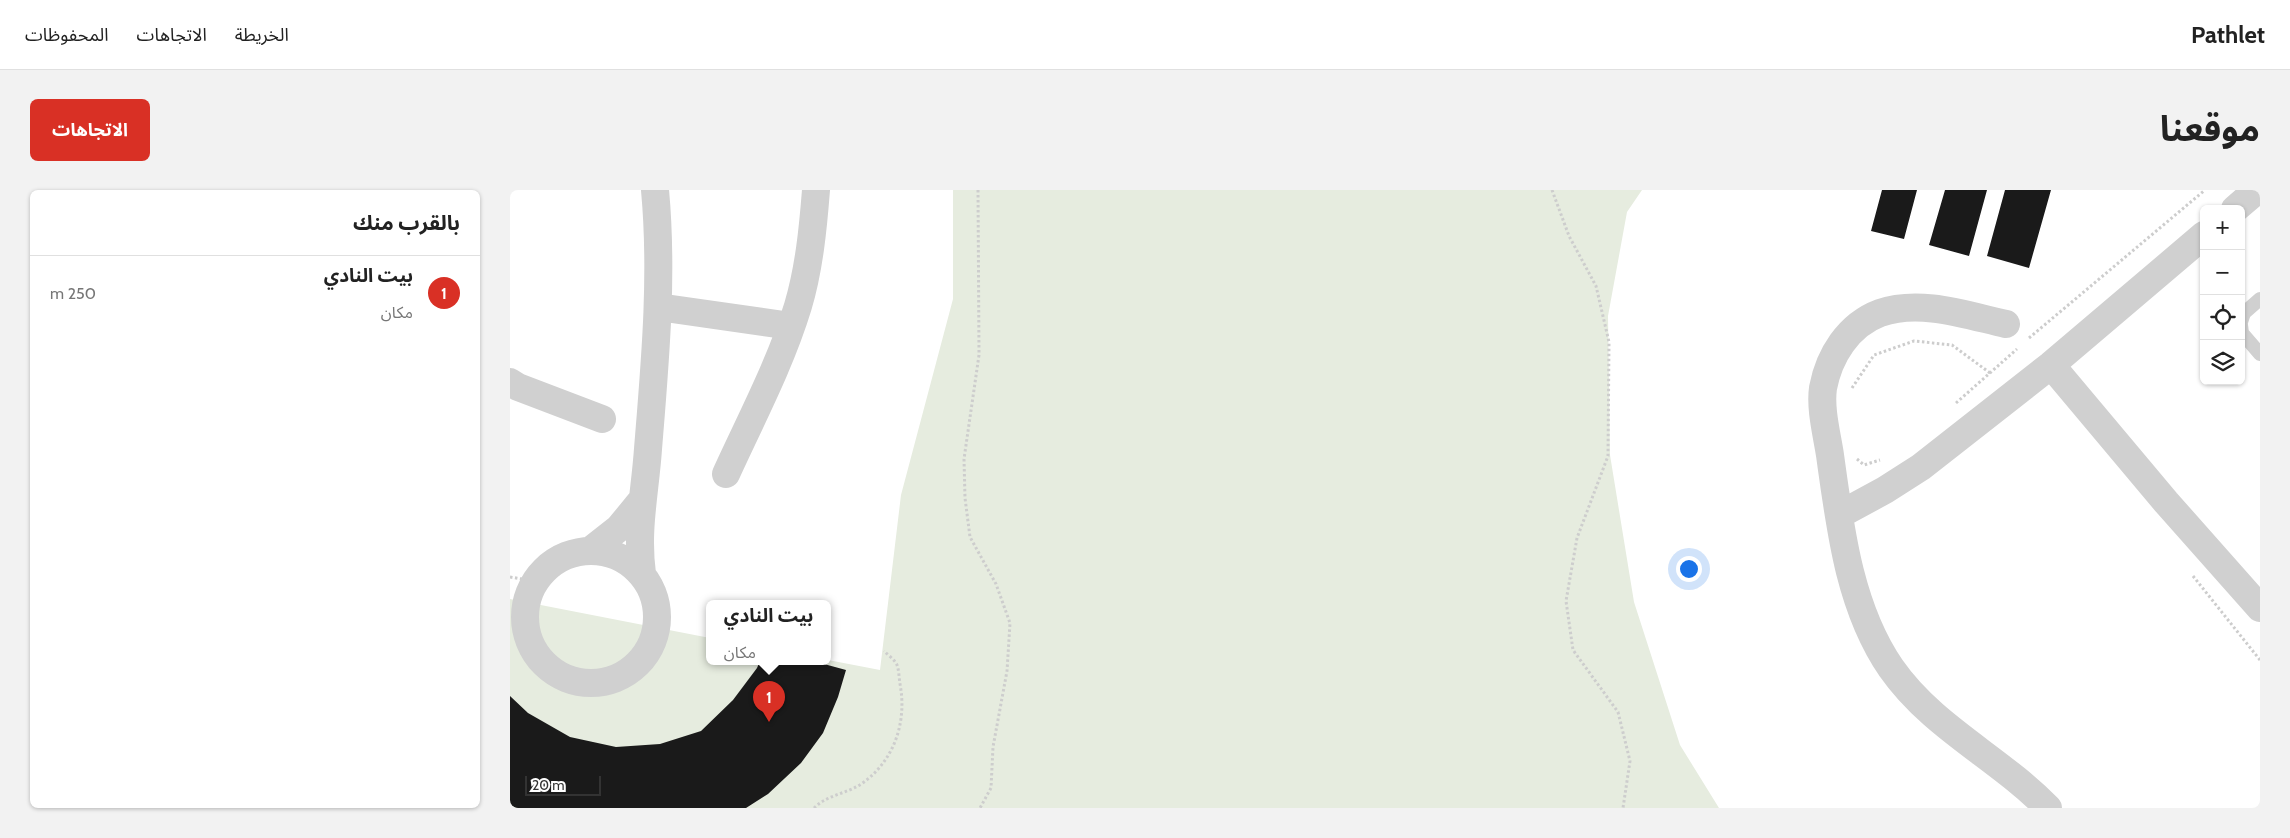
<!DOCTYPE html>
<html lang="ar">
<head>
<meta charset="utf-8">
<style>
  :root { --surface:#fff; --page:#f2f2f2; --text:#222; --muted:#767676; --line:#e0e0e0; --accent:#d93025 }
  body { margin:0; font-family:Cabin,"Noto Sans Arabic",sans-serif; background:var(--page); color:var(--text); direction:rtl }
  .controls { position:absolute; right:15px; top:15px; display:grid; overflow:hidden; border-radius:8px; box-shadow:0 1px 4px #0004 }
  .controls button { width:45px; height:45px; display:grid; place-items:center; padding:0; border:0; border-bottom:1px solid var(--line); background:var(--surface); color:var(--text); font:25px sans-serif }
  .scale { position:absolute; left:15px; bottom:12px; width:76px; box-sizing:border-box; padding-left:5px; border:2px solid #333; border-top:0; font-size:14px; line-height:18px; white-space:nowrap; color:#333; -webkit-text-stroke:4px #fff; paint-order:stroke }
  .you { position:absolute; left:1178px; top:378px; width:18px; height:18px; margin:-12px; border:4px solid #fff; border-radius:50%; background:#1a73e8; box-shadow:0 0 0 8px #1a73e833 }
  .badge { display:grid; place-items:center; width:32px; height:32px; border-radius:50%; background:var(--accent); color:#fff; font-size:16px; font-weight:700 }
  .pin { position:absolute; translate:-50% -41px; filter:drop-shadow(0 1px 2px #0008) }
  .pin::after { content:''; position:absolute; top:26px; width:18px; height:15px; background:inherit; clip-path:polygon(0 0,100% 0,50% 100%) }
  .popup { position:absolute; left:196px; top:410px; width:125px; height:65px; box-sizing:border-box; display:grid; place-content:center; border-radius:8px; background:var(--surface); filter:drop-shadow(0 1px 4px #0005); font-size:16px; white-space:nowrap; color:var(--muted) }
  .popup b { font-size:19px; color:var(--text) }
  .popup::after { content:''; position:absolute; left:50%; top:100%; margin-left:-10px; border:10px solid transparent; border-top-color:var(--surface) }
  .list { margin:0; padding:0; list-style:none }
  h2 { display:flex; justify-content:space-between; align-items:center; height:65px; margin:0; padding:0 20px; font-size:21px }
  h2 small { font-size:16px; font-weight:400; color:var(--muted) }
  .list li { display:grid; grid-template-columns:32px 1fr auto; gap:15px; align-items:center; box-sizing:border-box; height:75px; padding:0 20px; border-top:1px solid var(--line) }
  .list b { display:block; font-size:19px; white-space:nowrap }
  .list p { margin:0; font-size:16px; white-space:nowrap; color:var(--muted) }
  .list em { font-size:16px; font-style:normal; color:var(--muted) }
  .icon { flex:none; width:28px; height:28px; fill:none; stroke:currentColor; stroke-width:2; stroke-linecap:round; stroke-linejoin:round }
  .map { position:relative; flex:none; width:1750px; height:618px; overflow:hidden; direction:ltr; border-radius:8px }
  header { display:flex; align-items:center; gap:30px; box-sizing:border-box; height:70px; padding:0 25px; background:var(--surface); border-bottom:1px solid var(--line) }
  header strong { font-size:24px }
  nav { display:flex; gap:28px; margin-inline-start:auto; font-size:18px }
  .intro { display:flex; align-items:center; justify-content:space-between; box-sizing:border-box; height:120px; padding:0 30px }
  h1 { margin:0; font-size:35px }
  .button { padding:12px 22px; border-radius:8px; background:var(--accent); color:#fff; font-size:18px; font-weight:700 }
  main { display:flex; gap:30px; padding:0 30px }
  aside { flex:1; background:var(--surface); border-radius:8px; box-shadow:0 1px 4px #0004 }
  .map>svg:first-child { display:block }
</style>
</head>
<body>
<header>
<strong>Pathlet</strong>
<nav><a>الخريطة</a><a>الاتجاهات</a><a>المحفوظات</a></nav>
</header>
<div class="intro"><h1>موقعنا</h1><a class="button">الاتجاهات</a></div>
<main>
<div class="map">
<svg width="1750" height="618" viewBox="0 0 1750 618">
  <rect width="100%" height="100%" fill="#fff"/>
  <!-- green -->
  <path fill="#e6ecdf" d="M443,0H1132L1117,22L1098,126L1100,265L1124,412L1170,555L1209,618H0V409L200,448V471L318,470L370,480L391,305L443,109Z"/>
  <!-- building -->
  <path fill="#1a1a1a" d="M1372,0H1407L1394,49L1361,41Z
    M1435,0H1477L1459,66L1419,55Z
    M1495,0H1541L1519,78L1477,66Z
    M250,471H303L336,480L328,507L313,543L291,573L258,604L236,618H6L0,615V506L18,523L60,547L106,557L150,554L191,541L223,510L247,478Z"/>
  <g fill="none" stroke-linecap="round" stroke-linejoin="round">
    <!-- path -->
    <path stroke="#cdcdcd" stroke-width="3" stroke-dasharray="2.5 2.5" stroke-linecap="butt" d="M468,0L469,165L454,269L455,308L460,347L486,394L500,433L497,481L483,557L481,598L470,618
      M1042,0L1059,46L1086,96L1099,152L1098,266L1067,348L1056,411L1063,460L1108,522L1120,571L1113,618
      M1519,148L1695,0
      M1342,198L1364,165L1404,151L1442,155L1480,183
      M1446,213L1507,159
      M1347,269L1354,275L1370,270
      M1683,386L1750,470
      M0,387L24,391
      M304,618C318,604 338,604 354,592C385,569 397,531 390,494C389,488 389,480 387,475C385,470 378,465 374,461"/>
    <!-- lane -->
    <path stroke="#d0d0d0" stroke-width="14" d="M1731,132L1734,123L1750,109
      M1731,135L1732,143L1750,164"/>
    <!-- street -->
    <path stroke="#d0d0d0" stroke-width="28" d="M1725,19L1747,0
      M148,117L281,136
      M1496,134C1456,125 1410,109 1370,123C1338,135 1319,166 1313,198C1310,219 1317,245 1320,265C1330,337 1339,417 1381,478C1422,537 1488,567 1538,618
      M1541,175L1656,312L1750,418
      M0,192L8,197L92,229
      M216,284C241,229 270,175 288,116C299,79 303,39 306,0
      M1329,325L1375,300L1411,277L1541,175L1694,45
      M81,360L109,338L132,310
      M15 427a66 66 0 1 1 132 0a66 66 0 1 1-132 0Z
      M132,384C126,340 135,303 138,259C145,173 153,86 145,0"/>
  </g>
</svg>
<div class="controls">
<button>+</button>
<button>−</button>
<button><svg class="icon" aria-label="locate" viewBox="0 0 24 24"><circle cx="12" cy="12" r="6"/><path d="M12 2v4M12 18v4M2 12h4M18 12h4"/></svg></button>
<button><svg class="icon" aria-label="layers" viewBox="0 0 24 24"><path d="M12 4l9 5-9 5-9-5zM3 14l9 5 9-5"/></svg></button>
</div>
<div class="scale">20 m</div>
<div class="you"></div>
<div class="pin badge" style="left:259px;top:532px">1</div>
<div class="popup"><b>بيت النادي</b>مكان</div>
</div>
<aside>
<h2>بالقرب منك<small></small></h2>
<ul class="list">
<li><span class="badge">1</span><div><b>بيت النادي</b><p>مكان</p></div><em>250 m</em></li>
</ul>
</aside>
</main>
</body>
</html>
